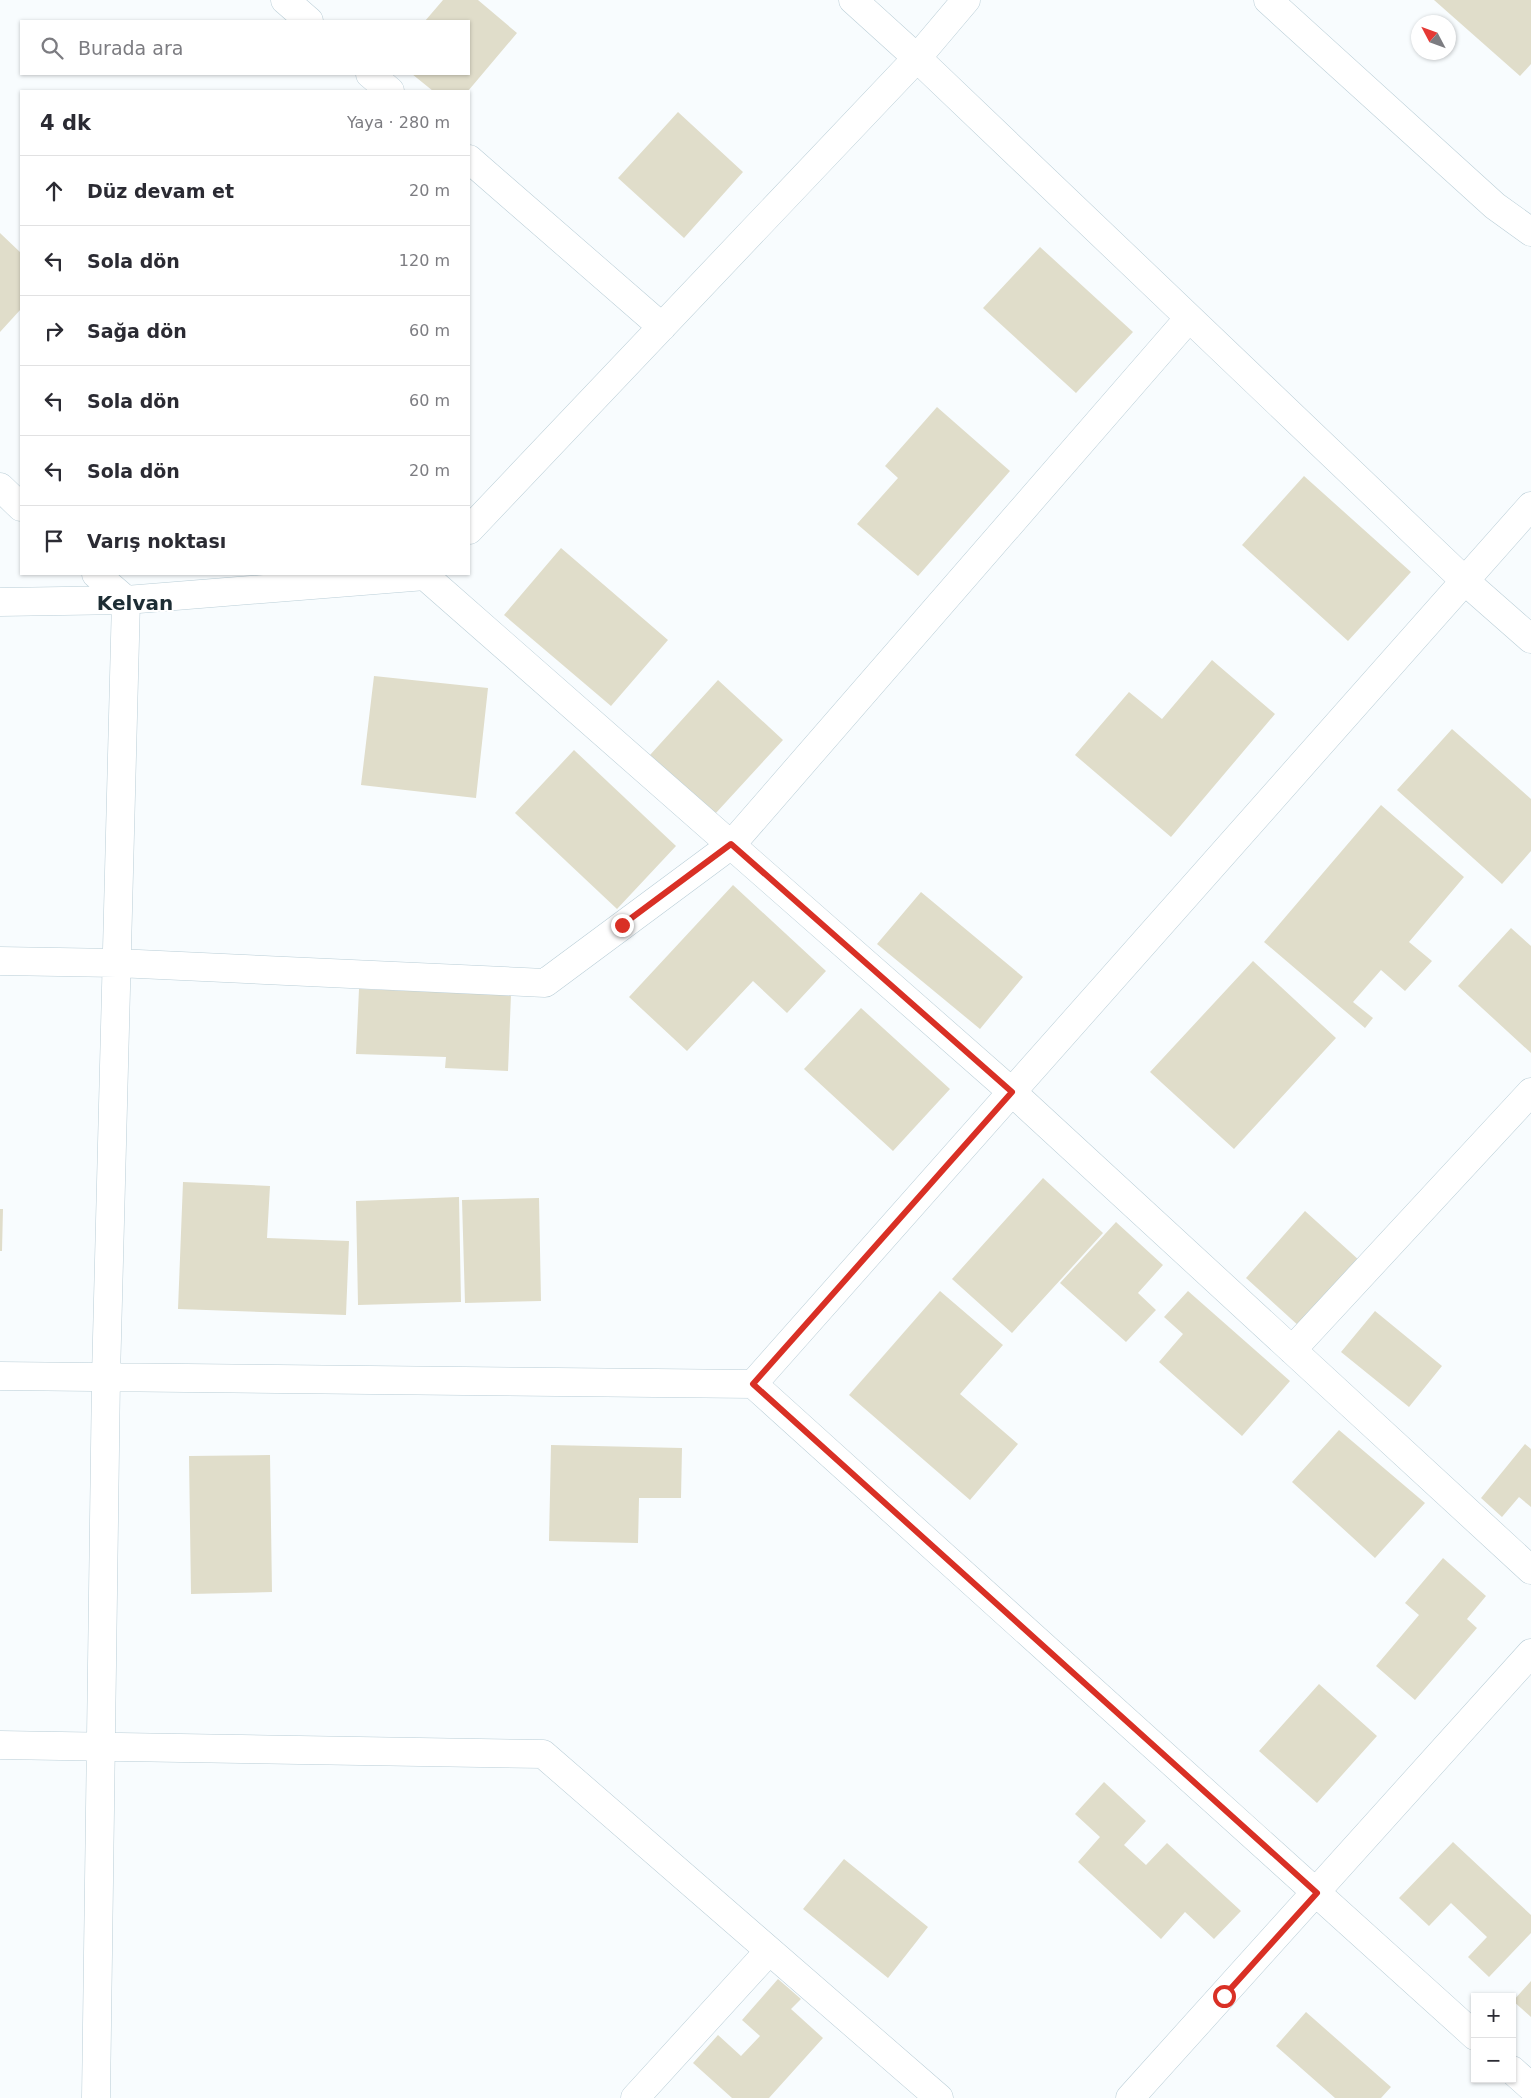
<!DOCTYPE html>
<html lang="tr">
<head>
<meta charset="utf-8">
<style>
  :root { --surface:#fff; --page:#f7f7f7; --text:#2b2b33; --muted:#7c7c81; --line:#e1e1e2 }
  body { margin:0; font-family:"DejaVu Sans",sans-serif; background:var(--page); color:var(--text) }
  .controls { position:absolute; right:15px; bottom:15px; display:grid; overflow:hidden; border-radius:0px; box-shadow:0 1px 4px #0004 }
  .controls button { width:45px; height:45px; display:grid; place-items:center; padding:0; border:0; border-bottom:1px solid var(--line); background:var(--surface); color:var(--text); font:25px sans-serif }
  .compass { position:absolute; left:1411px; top:15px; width:45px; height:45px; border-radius:50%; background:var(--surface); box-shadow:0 1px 4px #0004; rotate:311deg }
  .stop { position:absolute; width:15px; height:15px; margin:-11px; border:4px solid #d93025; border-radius:50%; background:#fff }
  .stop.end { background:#d93025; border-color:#fff; box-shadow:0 1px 5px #0008 }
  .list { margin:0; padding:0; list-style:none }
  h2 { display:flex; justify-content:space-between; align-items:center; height:65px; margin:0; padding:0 20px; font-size:21px }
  h2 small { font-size:16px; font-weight:400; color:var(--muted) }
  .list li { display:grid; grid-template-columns:32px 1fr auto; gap:15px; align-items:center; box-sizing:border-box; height:70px; padding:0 20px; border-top:1px solid var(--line) }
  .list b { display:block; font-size:19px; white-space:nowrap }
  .list em { font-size:16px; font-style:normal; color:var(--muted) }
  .icon { flex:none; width:28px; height:28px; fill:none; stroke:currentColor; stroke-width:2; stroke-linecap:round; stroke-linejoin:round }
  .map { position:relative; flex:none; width:1531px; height:2098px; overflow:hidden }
  .search { position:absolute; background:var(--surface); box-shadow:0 1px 4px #0004; left:20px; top:20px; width:450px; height:55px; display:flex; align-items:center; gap:12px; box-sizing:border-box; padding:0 18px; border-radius:0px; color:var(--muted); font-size:19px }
  .panel { position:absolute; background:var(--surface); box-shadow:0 1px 4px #0004; left:20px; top:90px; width:450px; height:485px; border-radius:0px }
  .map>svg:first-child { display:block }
</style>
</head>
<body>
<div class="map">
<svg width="1531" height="2098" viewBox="0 0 1531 2098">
  <rect width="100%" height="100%" fill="#f8fcfe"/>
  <!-- building -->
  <path fill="#e0ddca" d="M443,0H478L517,33L468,91H433L412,74H469V21H425Z
    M1434,0H1531V64L1520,76Z
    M678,112L743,172L684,238L618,178Z
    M0,233L21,253V309L0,332Z
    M1040,247L1133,332L1076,393L983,308Z
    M937,407L1010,471L918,576L857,524L898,478L885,466Z
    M1304,476L1411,572L1348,641L1242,545Z
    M561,548L668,640L611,706L504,615Z
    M1212,660L1275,714L1171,837L1075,755L1129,692L1162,719Z
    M374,676L488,688L476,798L361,785Z
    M718,680L783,740L715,814L650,755Z
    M1452,729L1531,799V851L1502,884L1397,790Z
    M574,750L676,846L617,909L515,813Z
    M1381,805L1464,877L1409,942L1432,961L1405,991L1381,970L1353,1002L1373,1018L1365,1028L1264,942Z
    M733,885L826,971L787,1013L753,981L687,1051L629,997Z
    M921,892L1023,977L980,1029L877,944Z
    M1511,928L1531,946V1053L1458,986Z
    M1253,961L1336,1038L1234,1149L1150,1072Z
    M359,989L511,994L508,1071L445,1068L446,1057L356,1054Z
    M861,1008L950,1089L893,1151L804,1069Z
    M1043,1178L1103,1233L1012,1333L952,1279Z
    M183,1182L270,1186L267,1238L349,1241L346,1315L178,1309Z
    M459,1197L461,1302L358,1305L356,1201Z
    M539,1198L541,1301L465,1303L462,1200Z
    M0,1209H3L2,1251H0Z
    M1305,1211L1360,1261L1300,1327L1246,1278Z
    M1116,1222L1163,1265L1138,1293L1156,1310L1126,1342L1060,1283Z
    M940,1291L1003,1345L960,1394L1018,1444L970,1500L849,1395Z
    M1188,1291L1290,1381L1242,1436L1159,1362L1183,1334L1164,1317Z
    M1375,1311L1442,1366L1409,1407L1341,1352Z
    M1339,1430L1425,1503L1375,1558L1292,1482Z
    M1525,1444L1531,1449V1507L1519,1497L1502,1517L1481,1498Z
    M551,1445L682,1448L681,1498H639L638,1543L549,1541Z
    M270,1455L272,1592L191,1594L189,1456Z
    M1443,1558L1486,1596L1467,1619L1477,1628L1415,1700L1376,1666L1419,1615L1405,1603Z
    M1319,1684L1377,1736L1317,1803L1259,1751Z
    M1104,1782L1146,1821L1124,1845L1146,1865L1167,1843L1241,1911L1214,1939L1185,1912L1161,1939L1078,1862L1100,1837L1075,1814Z
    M1453,1842L1531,1915V1933L1489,1977L1468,1957L1487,1937L1451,1903L1429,1926L1399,1898Z
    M844,1859L928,1927L888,1978L803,1909Z
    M778,1979L801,1999L791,2009L823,2038L769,2098H732L693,2063L718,2035L741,2056L760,2036L742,2020Z
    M1531,1981V2017L1513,2001Z
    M1306,2012L1391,2087L1381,2098H1335L1276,2046Z"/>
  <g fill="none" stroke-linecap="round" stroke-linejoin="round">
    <!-- minor casing -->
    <g stroke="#baced7" stroke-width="29">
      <path id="minor" d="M285,0L309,21
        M853,0L917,58L1465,581L1531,639
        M1268,0L1495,206L1531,232
        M370,74L390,91
        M469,159L662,327
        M0,487L21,507
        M469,530L917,58L966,0
        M96,574L126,600L106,1377L96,2098
        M425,576L1012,1092L1531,1570
        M0,602L126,600L425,576L428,574
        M0,961L117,963L545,983L731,845L1189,318
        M1292,1350L1531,1092
        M0,1376L753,1384L1475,2036
        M753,1384L1531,506
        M0,1745L543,1754L939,2098
        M1512,2070L1531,2087
        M635,2098L769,1951
        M1130,2098L1531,1653"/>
    </g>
    <!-- minor -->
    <use href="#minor" stroke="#fff" stroke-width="28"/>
  </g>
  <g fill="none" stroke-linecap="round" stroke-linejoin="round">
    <!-- route -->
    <path stroke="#d93025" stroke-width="6" d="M622,925L731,844L1012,1092L753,1384L1317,1893L1224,1996"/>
  </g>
  <g text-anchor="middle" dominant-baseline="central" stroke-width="4" stroke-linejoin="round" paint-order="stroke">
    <!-- district labels -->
    <g font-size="20" font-weight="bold" fill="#1d2d34" stroke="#fff">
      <text x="135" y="603">Kelvan</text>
    </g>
  </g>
</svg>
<div class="controls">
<button>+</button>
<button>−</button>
</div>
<svg class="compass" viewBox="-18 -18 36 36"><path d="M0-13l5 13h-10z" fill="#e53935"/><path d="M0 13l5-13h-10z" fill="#7c7c81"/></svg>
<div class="stop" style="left:1224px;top:1996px"></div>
<div class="stop end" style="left:622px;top:925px"></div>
<div class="search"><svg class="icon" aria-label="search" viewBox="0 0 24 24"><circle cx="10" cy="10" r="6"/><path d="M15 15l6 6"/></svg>Burada ara</div>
<section class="panel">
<h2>4 dk<small>Yaya · 280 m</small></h2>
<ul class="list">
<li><svg class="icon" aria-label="ahead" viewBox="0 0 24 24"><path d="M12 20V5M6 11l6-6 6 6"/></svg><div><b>Düz devam et</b></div><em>20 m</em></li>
<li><svg class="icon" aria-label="left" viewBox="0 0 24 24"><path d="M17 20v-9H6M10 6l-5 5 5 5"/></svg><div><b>Sola dön</b></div><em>120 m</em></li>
<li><svg class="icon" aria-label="right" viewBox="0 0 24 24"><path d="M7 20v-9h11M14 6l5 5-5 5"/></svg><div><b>Sağa dön</b></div><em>60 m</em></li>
<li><svg class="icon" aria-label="left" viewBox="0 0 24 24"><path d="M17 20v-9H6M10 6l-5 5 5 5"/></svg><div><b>Sola dön</b></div><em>60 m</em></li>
<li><svg class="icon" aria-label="left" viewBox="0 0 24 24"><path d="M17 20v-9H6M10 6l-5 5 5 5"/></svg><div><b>Sola dön</b></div><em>20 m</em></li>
<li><svg class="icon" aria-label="arrive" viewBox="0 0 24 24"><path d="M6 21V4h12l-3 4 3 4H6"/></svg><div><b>Varış noktası</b></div></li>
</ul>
</section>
</div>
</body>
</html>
